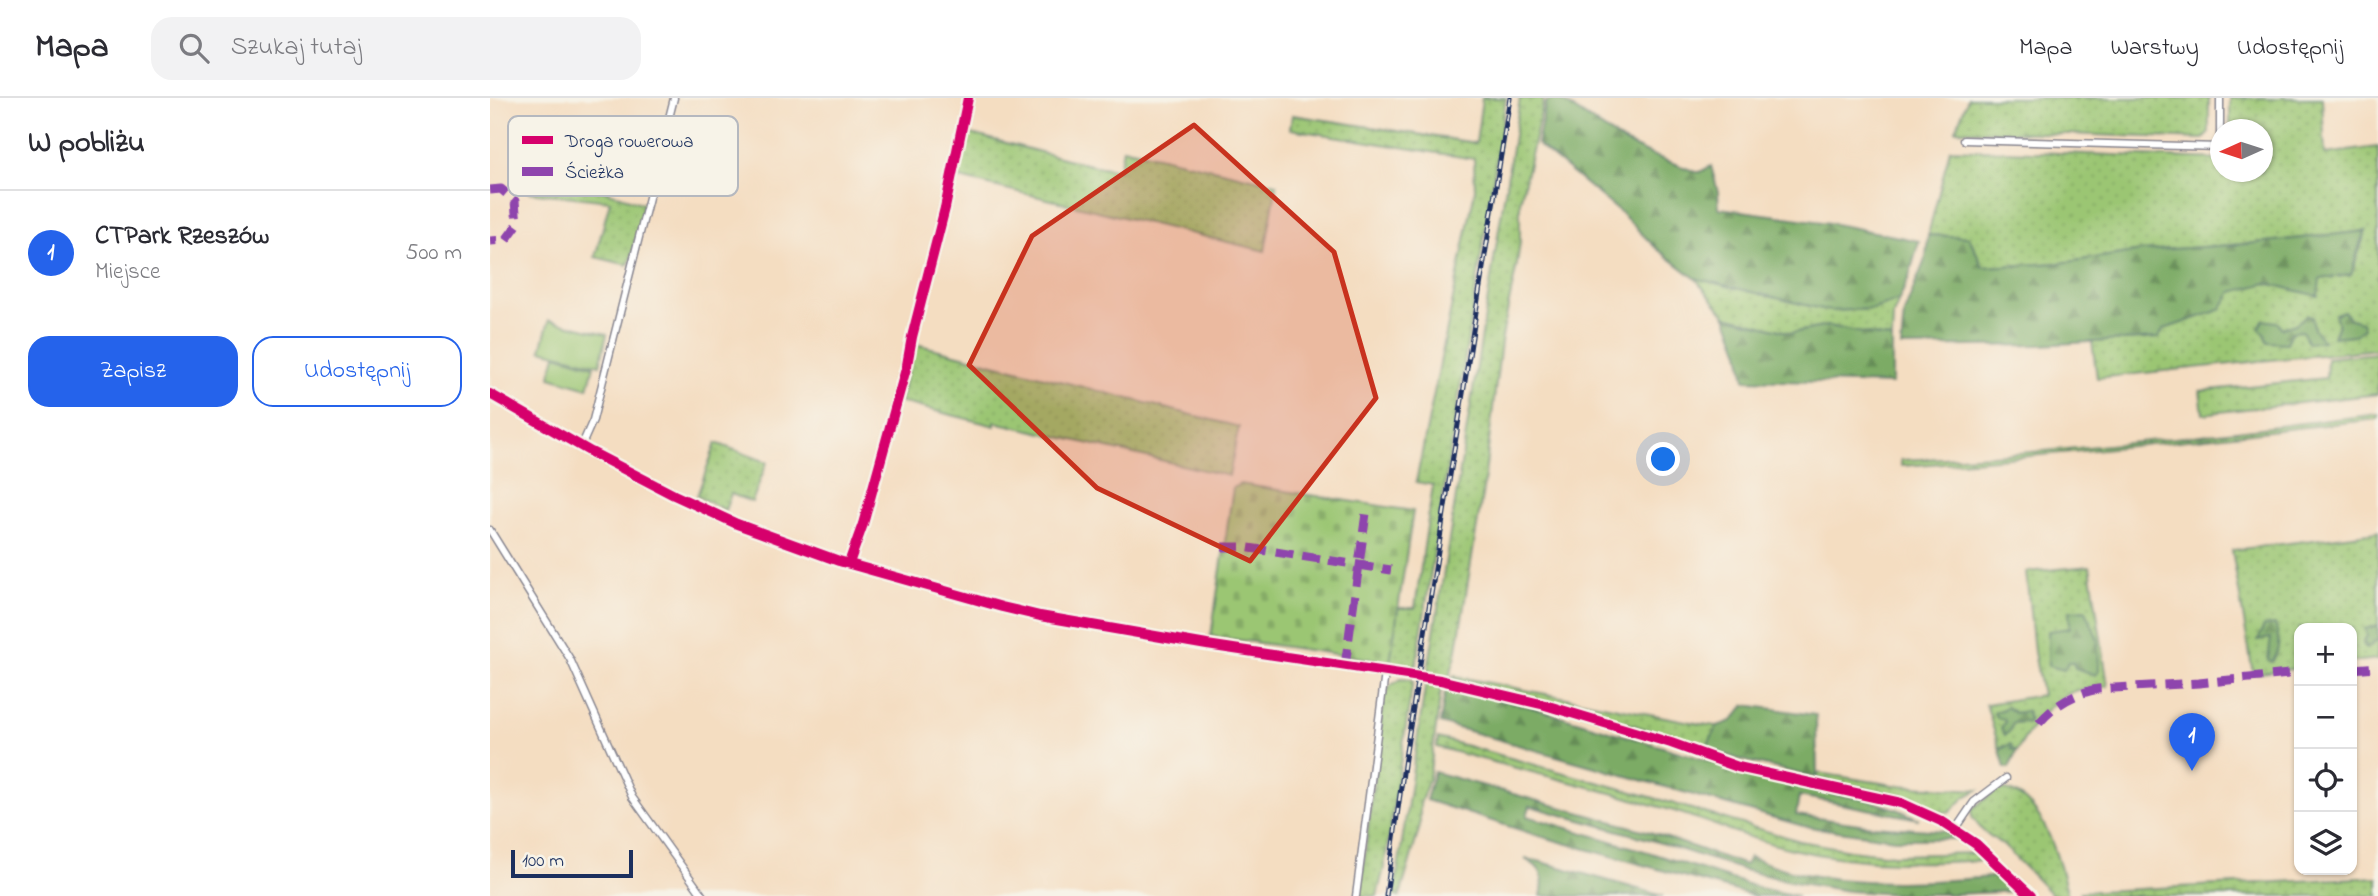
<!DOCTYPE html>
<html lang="pl">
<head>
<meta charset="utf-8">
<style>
  :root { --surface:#fff; --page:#f2f2f3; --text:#2b2b33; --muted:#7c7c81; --line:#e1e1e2; --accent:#2563eb }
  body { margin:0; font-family:"Indie Flower",sans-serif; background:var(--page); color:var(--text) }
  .controls { position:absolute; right:21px; bottom:21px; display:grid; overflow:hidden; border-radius:14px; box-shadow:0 2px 5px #0004 }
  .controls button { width:63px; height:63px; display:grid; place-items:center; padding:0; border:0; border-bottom:2px solid var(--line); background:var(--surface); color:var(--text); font:35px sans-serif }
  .compass { position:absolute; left:1720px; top:21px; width:63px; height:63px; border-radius:50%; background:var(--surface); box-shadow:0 2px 5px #0004; rotate:267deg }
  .scale { position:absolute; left:21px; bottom:18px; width:122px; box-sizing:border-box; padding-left:7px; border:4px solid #1b2f5e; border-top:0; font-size:19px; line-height:24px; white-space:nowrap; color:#1b2f5e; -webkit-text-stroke:5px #f7f3e8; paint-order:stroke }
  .you { position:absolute; left:1174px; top:362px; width:24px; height:24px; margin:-18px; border:5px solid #fff; border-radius:50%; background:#1a73e8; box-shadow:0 0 0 10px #1a73e833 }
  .badge { display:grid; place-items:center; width:46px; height:46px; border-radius:50%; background:var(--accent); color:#fff; font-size:23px; font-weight:700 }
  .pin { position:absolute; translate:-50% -58px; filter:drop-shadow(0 2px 4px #0008) }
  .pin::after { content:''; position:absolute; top:37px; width:24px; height:21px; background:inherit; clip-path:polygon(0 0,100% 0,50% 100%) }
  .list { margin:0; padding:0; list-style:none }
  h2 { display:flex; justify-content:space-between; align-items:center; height:91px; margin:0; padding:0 28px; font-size:30px }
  h2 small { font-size:23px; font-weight:400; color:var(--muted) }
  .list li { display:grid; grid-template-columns:46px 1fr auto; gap:21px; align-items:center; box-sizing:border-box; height:126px; padding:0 28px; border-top:2px solid var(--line) }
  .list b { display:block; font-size:26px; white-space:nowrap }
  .list p { margin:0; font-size:23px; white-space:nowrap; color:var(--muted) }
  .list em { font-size:23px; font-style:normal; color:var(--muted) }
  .actions { display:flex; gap:14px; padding:21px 28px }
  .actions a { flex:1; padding:16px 0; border:2px solid var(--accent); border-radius:21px; text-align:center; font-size:24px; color:var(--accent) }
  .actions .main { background:var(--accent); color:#fff }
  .icon { flex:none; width:38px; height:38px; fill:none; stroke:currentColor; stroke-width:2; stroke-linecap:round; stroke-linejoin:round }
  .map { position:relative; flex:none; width:1888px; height:798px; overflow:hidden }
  header { display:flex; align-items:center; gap:42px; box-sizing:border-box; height:98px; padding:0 35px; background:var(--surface); border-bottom:2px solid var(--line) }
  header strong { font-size:33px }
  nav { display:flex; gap:38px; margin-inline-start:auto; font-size:24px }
  .search { width:490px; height:63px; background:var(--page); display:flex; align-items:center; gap:18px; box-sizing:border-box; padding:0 24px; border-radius:21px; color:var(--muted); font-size:26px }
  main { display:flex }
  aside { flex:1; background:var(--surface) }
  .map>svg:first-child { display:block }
</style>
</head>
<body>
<header>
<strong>Mapa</strong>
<div class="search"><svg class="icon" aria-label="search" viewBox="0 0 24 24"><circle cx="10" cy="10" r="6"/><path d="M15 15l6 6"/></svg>Szukaj tutaj</div>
<nav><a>Mapa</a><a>Warstwy</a><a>Udostępnij</a></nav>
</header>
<main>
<aside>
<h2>W pobliżu<small></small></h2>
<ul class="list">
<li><span class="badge">1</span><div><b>CTPark Rzeszów</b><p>Miejsce</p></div><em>500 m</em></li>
</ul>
<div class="actions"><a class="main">Zapisz</a><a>Udostępnij</a></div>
</aside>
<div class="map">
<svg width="1888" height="798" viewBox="0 0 1888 798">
  <defs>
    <pattern id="grass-dots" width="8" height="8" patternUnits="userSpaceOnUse" patternTransform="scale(1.75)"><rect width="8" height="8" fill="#9bc673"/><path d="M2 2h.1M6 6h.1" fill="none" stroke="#85aa66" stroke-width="1.8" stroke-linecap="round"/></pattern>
    <pattern id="forest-firs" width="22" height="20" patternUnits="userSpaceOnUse" patternTransform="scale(1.75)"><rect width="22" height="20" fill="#7cab65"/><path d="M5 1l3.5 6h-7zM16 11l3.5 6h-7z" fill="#658c56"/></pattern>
    <pattern id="cemetery-stones" width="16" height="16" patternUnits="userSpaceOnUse" patternTransform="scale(1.75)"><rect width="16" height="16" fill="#9bc673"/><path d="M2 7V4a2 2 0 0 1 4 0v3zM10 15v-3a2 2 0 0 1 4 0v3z" fill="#85aa66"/></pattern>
  </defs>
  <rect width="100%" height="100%" fill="#f7f3e8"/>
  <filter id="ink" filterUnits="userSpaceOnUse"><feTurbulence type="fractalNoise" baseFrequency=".0143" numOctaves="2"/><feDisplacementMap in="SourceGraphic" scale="14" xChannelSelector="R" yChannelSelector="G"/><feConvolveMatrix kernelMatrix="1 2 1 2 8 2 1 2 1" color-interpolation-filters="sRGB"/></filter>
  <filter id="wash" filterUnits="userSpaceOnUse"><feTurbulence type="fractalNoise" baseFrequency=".00686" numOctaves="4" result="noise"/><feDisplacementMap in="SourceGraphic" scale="28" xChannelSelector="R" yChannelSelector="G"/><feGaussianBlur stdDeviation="1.57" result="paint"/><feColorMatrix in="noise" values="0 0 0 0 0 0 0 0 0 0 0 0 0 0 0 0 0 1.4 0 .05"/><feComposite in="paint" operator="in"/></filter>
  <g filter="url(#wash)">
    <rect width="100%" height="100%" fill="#f4ddc1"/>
    <!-- grass -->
    <path fill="url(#grass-dots)" stroke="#5b7a68" stroke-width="2" fill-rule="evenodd" d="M992,0H1016L925,575L899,571L908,510H925L943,387L926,384L985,92L984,61L800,31L802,17L986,45Z
      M1030,0H1053V6L1030,104V143L1027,166L1011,244L994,385L966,557L959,580L937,578Z
      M1478,0H1719V35L1713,41L1466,32Z
      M1740,0H1832L1835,56L1888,49V251L1607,280L1602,244L1668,240L1674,231L1730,212L1741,194L1777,185L1815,195L1830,181L1861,177L1876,133L1756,146L1652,153L1570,165L1493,169L1479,139L1438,137L1460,51L1730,61V74H1772V32L1740,31Z
      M474,34L600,67L629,72L633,50L787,86L775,153L465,79Z
      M36,66L154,106L140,164L137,167L105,159L120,103L38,94Z
      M1205,180L1340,213L1384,211L1409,202L1403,218L1402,241L1338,228L1301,235L1236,218Z
      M422,245L749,329L739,378L505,324V328L410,304L422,255Z
      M1888,255V296L1713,316L1710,293L1836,280L1837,260Z
      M1888,316V321C1729,338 1571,358 1411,368V362C1571,356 1730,335 1888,316Z
      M226,345L277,364L262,404L241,396L235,412L207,398Z
      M1888,434V561L1862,564V530H1809V570L1763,576L1742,452Z
      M1600,468L1618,588C1607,590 1595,590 1585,593C1559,602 1540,630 1527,653L1514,648L1510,652L1496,606L1552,597L1544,554L1536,474ZM1537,613L1539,624H1515L1514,620L1525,615Z
      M964,578L1211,626L1227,628L1216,650L1137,625L963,581Z
      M911,581L923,582L894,770L887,798H870L894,597L900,588Z
      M936,583L948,586L951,592L939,681L930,706V728L910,798H904Z
      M948,640L1161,699L1310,743L1360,752L1404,757L1488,755L1496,762C1434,766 1372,766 1311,753C1260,743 1213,720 1163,707C1092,686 1019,669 947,649Z
      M1328,675L1404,687L1488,692L1475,699L1461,713L1451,715L1402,696L1327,680Z
      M1509,691C1553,694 1569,762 1578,798H1563L1514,748L1492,732L1482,719V711Z
      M1888,779V798H1591L1590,794Z"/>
    <!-- forest -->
    <path fill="url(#forest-firs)" stroke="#4c6d62" stroke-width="2" d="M1063,1H1069L1134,44L1162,57L1206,74H1210L1221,68L1228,94L1229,110L1340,125L1429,143L1419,179L1409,202L1384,211L1340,213L1205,180L1166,150L1130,114L1047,46L1056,4Z
      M1876,133L1871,143L1861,177L1830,181L1828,198L1777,185L1742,194L1730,212L1674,231L1668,240L1550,247L1411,249L1414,215L1436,159L1438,137L1479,139L1493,169L1570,165L1652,153L1756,146Z
      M1854,213L1861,221L1872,224L1874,230L1865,237L1843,239L1848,226L1845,216Z
      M1817,217L1822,219L1824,230L1833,243L1818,245L1812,233L1802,234L1797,245L1777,244L1775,236L1769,230L1773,222L1787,224L1792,230L1805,226Z
      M1236,218L1301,235L1338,228L1402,241V286L1255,282L1250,254Z
      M1596,512L1608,542L1609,573L1606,577L1585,570L1583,564H1578L1574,572L1558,568V533L1580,530L1579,513Z
      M1785,527C1790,541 1790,552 1782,564L1778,562L1781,540L1768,542L1774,528Z
      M1888,527V541L1877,551L1873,546L1877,537L1875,531Z
      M959,590L1040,609L1289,684L1334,695L1375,701L1407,711L1429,721L1309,698L1306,717L1383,728L1454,733L1468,741H1405L1313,728L950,625L955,595Z
      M1255,607L1326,617L1327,680L1248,661L1216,650L1227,628L1242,623Z
      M1517,609L1525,615L1537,613L1539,624L1523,625L1520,633L1515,637L1511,630L1515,624L1514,621L1507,620L1504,615Z
      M1520,646L1522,648L1521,651L1527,653L1519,670H1515L1510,652Z
      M944,674L1160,734L1255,767L1259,759C1274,764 1289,770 1305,774C1373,789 1445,784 1514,778L1528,793L1464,796H1406L1358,793L1304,784L1254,772L1158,741L1040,708L1037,718L1158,754L1269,790L1308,798H1264L1046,737L936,702Z
      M1035,761L1048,763L1173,798H1051C1055,780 1053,770 1035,761Z"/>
    <!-- cemetery -->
    <path fill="url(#cemetery-stones)" stroke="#5b7a68" stroke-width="2" d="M750,386L923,413L900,564L721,538L743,390Z"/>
    <!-- pitch -->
    <path fill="#9bc673" stroke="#5b7a68" stroke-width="2" d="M59,222L117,236L110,267L51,252Z
      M66,257L104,268L98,290L60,279Z"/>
  </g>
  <g filter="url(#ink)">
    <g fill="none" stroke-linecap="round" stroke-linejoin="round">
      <!-- minor casing -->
      <g stroke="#888690" stroke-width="9">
        <path id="minor" d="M1474,42L1730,49V0
          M0,296L101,354L184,397L247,426L349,463L512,509L550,518L717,547L950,582L1055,607L1181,645L1248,669L1411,705L1451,723L1486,746L1541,798
          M91,349L103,322L184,0
          M0,432L80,561L142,699L213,798
          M359,465L373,426L417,267L422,239L455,110L478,0
          M1465,732L1484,704L1516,680
          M866,798L895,575"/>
      </g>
      <!-- minor -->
      <use href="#minor" stroke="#fff" stroke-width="6"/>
      <!-- rail casing -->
      <g stroke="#1b2f5e" stroke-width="5">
        <path id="rail" d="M896,798L915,660L1020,0"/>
      </g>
      <!-- rail -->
      <use href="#rail" stroke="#f7f3e8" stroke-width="2.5" stroke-dasharray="8" stroke-linecap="butt"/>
      <!-- quiet -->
      <path stroke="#8e44ad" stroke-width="9" stroke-dasharray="18 9" stroke-linecap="butt" d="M0,92L11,91L25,103L27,127L16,142L0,143
        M732,449H753L901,472
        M855,568L877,408
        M1862,571L1888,569
        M1549,625C1566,606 1583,596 1608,591L1709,585L1809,575"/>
      <!-- cycleway casing -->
      <g stroke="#f7f3e8" stroke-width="15">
        <path id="cycleway" d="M0,296L101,354L184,397L247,426L349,463L512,509L550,518L717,547L950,582L1055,607L1181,645L1248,669L1411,705L1451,723L1486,746L1541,798
          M359,465L373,426L417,267L422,239L455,110L478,0"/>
      </g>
      <!-- cycleway -->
      <use href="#cycleway" stroke="#d6006c" stroke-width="10"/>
    </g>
  </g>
  <!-- marked area -->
  <path fill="#c8321e" fill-opacity="0.2" stroke="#c8321e" stroke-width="5" stroke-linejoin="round" d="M704,27L844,154L886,300L760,463L607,390L479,267L542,138Z"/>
  <!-- legend -->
  <rect x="18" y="18" width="230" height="80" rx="10" fill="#f7f3e8" stroke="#b5b8bf" stroke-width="2"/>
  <rect x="32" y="38" width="31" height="8" fill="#d6006c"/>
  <rect x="32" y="69" width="31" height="9" fill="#8e44ad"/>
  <g font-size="19" fill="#1b2f5e">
    <text x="75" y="49">Droga rowerowa</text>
    <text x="75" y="80">Ścieżka</text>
  </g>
</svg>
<div class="controls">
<button>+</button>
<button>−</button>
<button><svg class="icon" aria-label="locate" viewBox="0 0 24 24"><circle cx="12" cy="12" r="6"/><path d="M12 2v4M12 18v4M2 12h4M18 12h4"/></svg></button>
<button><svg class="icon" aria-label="layers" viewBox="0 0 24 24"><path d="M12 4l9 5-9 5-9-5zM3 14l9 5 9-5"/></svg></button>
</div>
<svg class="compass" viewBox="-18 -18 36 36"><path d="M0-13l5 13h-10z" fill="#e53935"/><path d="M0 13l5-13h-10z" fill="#7c7c81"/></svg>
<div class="scale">100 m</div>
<div class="you"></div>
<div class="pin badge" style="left:1702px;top:673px">1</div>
</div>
</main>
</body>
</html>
